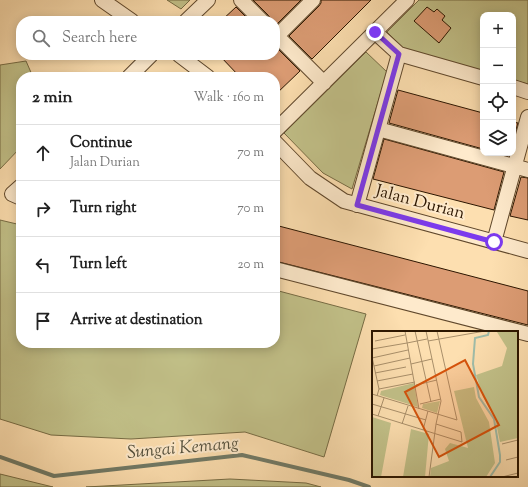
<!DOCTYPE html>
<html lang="en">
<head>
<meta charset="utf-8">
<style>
  :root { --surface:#fff; --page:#f2f2f2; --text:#222; --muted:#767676; --line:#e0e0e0 }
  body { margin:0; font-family:"Sorts Mill Goudy",serif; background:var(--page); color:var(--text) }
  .controls { position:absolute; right:12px; top:12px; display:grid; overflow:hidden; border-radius:8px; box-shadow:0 2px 10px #0003 }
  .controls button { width:36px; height:36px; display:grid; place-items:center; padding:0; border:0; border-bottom:1px solid var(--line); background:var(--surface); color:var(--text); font:20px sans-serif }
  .stop { position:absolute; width:12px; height:12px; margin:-9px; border:3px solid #7c3aed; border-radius:50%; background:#fff }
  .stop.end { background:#7c3aed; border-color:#fff; box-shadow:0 1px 4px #0008 }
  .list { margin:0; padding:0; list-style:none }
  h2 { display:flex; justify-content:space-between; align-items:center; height:52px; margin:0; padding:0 16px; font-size:17px }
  h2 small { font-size:13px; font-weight:400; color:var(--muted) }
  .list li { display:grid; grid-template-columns:26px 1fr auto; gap:12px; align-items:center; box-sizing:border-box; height:56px; padding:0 16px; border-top:1px solid var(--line) }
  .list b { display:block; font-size:15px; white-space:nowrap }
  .list p { margin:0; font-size:13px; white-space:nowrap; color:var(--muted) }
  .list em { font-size:13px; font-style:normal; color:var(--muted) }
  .icon { flex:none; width:22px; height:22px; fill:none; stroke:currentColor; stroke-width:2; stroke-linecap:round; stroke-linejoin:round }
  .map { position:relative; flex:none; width:528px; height:487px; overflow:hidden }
  .search { position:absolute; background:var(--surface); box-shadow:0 2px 10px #0003; left:16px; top:16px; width:264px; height:44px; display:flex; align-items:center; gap:10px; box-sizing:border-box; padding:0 14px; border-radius:16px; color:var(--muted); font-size:15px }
  .panel { position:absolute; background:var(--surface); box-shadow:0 2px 10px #0003; left:16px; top:72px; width:264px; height:276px; border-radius:16px }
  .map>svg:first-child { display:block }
</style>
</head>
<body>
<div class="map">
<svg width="528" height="487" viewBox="0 0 528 487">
  <rect width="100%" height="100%" fill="#fddfb0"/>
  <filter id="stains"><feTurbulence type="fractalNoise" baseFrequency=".005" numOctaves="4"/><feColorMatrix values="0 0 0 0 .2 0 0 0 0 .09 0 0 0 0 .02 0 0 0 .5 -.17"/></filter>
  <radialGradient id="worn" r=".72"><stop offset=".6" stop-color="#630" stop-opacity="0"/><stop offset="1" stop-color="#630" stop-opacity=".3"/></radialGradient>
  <!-- green -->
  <path fill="#c2c189" stroke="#776c44" d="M167,0H190L181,9Z
    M419,0H528V84L513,80V15H483V71L404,49L387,32Z
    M366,52L387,72L352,189L323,173L284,133Z
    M26,61L33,77H21V147L0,169V65Z
    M0,220L21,225V343H275V290L366,314L324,457L245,432L131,439L51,435L0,419Z
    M0,474L53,487H0Z
    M230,479L306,483L321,487H86Z"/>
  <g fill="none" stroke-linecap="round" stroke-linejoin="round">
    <!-- stream -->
    <path stroke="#717a66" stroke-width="4" d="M0,457L54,476L242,455L349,480L369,487"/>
  </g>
  <!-- building -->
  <path fill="#dc9c74" stroke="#2c1600" d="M253,0H301L275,26V21H270V18L268,15Z
    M321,0H371L312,59L289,36L319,6L321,3Z
    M236,7L250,21H221Z
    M427,7L434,12L437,9L445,16L442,20L451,28L439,43L414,21Z
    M275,46L300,71L275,95V77H240L219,55H275Z
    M398,90L483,113V149L389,123Z
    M513,122L518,123L513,140Z
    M384,139L504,172L494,210L373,179Z
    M521,177L528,178V220L510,216Z
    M275,225L528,291V325L275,261Z"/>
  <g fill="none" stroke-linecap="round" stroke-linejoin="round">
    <!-- minor casing -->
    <g stroke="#60482c" stroke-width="16">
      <path id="minor" d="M102,0L132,21
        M241,0L262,21
        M186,21L208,0
        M375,32L399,54L483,78
        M275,34L324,83
        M277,36L313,0
        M179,55L208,77
        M129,77L151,55
        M513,87L528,92
        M378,129L528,170
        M275,131L407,0
        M275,142L310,178L344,201L528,251
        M21,186L12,194L21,198
        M357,205L399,54
        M494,242L528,117
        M275,269L528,334"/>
    </g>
    <!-- minor -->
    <use href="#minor" stroke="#feeacc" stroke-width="14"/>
  </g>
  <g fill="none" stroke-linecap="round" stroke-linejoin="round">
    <!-- route -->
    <path stroke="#7c3aed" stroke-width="5" d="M375,32L399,54L357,205L494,242"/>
  </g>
  <g text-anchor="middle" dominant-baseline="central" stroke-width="4" stroke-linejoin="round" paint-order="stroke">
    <!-- street labels -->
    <g font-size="17" fill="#2c1600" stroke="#feeacc">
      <text transform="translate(420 203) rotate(15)">Jalan Durian</text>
    </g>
    <!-- water labels -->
    <g font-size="18" font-style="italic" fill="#54503c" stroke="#feeacc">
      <text transform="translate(183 449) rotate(-5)">Sungai Kemang</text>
    </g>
  </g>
  <!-- overview -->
  <g transform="translate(372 331)">
    <rect width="146" height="146" fill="#fddfb0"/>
    <path d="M146,0V107L128,111L123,87L111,66L104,44L130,35L135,17L125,1ZM42,52L46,76L8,64L9,60ZM102,56L104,67L117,91L123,132L114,146H58L59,137L77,130L73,118L78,112L96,117L82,60ZM68,70L65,82L50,77L51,73ZM0,86L19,92L9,146H0ZM39,98L57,103L53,146H31Z" fill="#c2c189"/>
    <path fill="none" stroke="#9fbdaa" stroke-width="2" d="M117,0L116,4L103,7L101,33L107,66L122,88L128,124V131L118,146"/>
    <path fill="none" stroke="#a98f6a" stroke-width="1" d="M33,0L47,78M43,0L59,71M54,0L69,70L64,93L57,146M3,10L33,4M56,10L113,0M35,12L55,8M0,18L35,12M0,26L7,58L5,65M0,27L36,19M39,33L60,28M2,35L38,27M3,42L34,36M5,50L41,43M44,54L65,49M7,58L43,51M0,63L85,89L65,0M0,73L54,89M48,73L69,68M0,83L90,111L89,101L64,93M6,85L12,67M30,93L36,75M51,99L56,80M130,113L146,109M134,129L146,126M130,146L146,142"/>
    <path fill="#d5520b" fill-opacity="0.15" stroke="#d5520b" stroke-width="2" d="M93,29L127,94L67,126L33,61Z"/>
    <rect width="146" height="146" fill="none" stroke="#2c1600" stroke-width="2"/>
  </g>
  <rect width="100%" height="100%" filter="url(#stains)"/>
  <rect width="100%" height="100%" fill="url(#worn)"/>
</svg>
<div class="controls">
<button>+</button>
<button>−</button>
<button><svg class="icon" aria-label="locate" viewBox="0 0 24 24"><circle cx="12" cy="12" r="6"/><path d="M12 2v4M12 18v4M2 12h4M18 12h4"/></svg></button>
<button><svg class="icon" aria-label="layers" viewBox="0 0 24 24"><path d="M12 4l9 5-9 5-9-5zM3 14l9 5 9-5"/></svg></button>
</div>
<div class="stop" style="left:494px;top:242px"></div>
<div class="stop end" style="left:375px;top:32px"></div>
<div class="search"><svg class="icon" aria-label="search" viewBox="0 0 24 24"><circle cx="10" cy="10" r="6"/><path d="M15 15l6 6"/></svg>Search here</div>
<section class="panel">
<h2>2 min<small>Walk · 160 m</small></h2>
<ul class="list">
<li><svg class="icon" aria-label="ahead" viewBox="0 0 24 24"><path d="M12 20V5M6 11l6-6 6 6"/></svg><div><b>Continue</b><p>Jalan Durian</p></div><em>70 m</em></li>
<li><svg class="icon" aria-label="right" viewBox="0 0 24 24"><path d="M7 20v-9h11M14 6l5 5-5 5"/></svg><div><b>Turn right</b></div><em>70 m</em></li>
<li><svg class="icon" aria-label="left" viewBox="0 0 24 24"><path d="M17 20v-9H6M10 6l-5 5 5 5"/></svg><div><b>Turn left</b></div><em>20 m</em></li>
<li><svg class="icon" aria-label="arrive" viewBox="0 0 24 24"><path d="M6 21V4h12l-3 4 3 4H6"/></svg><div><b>Arrive at destination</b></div></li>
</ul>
</section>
</div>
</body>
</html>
